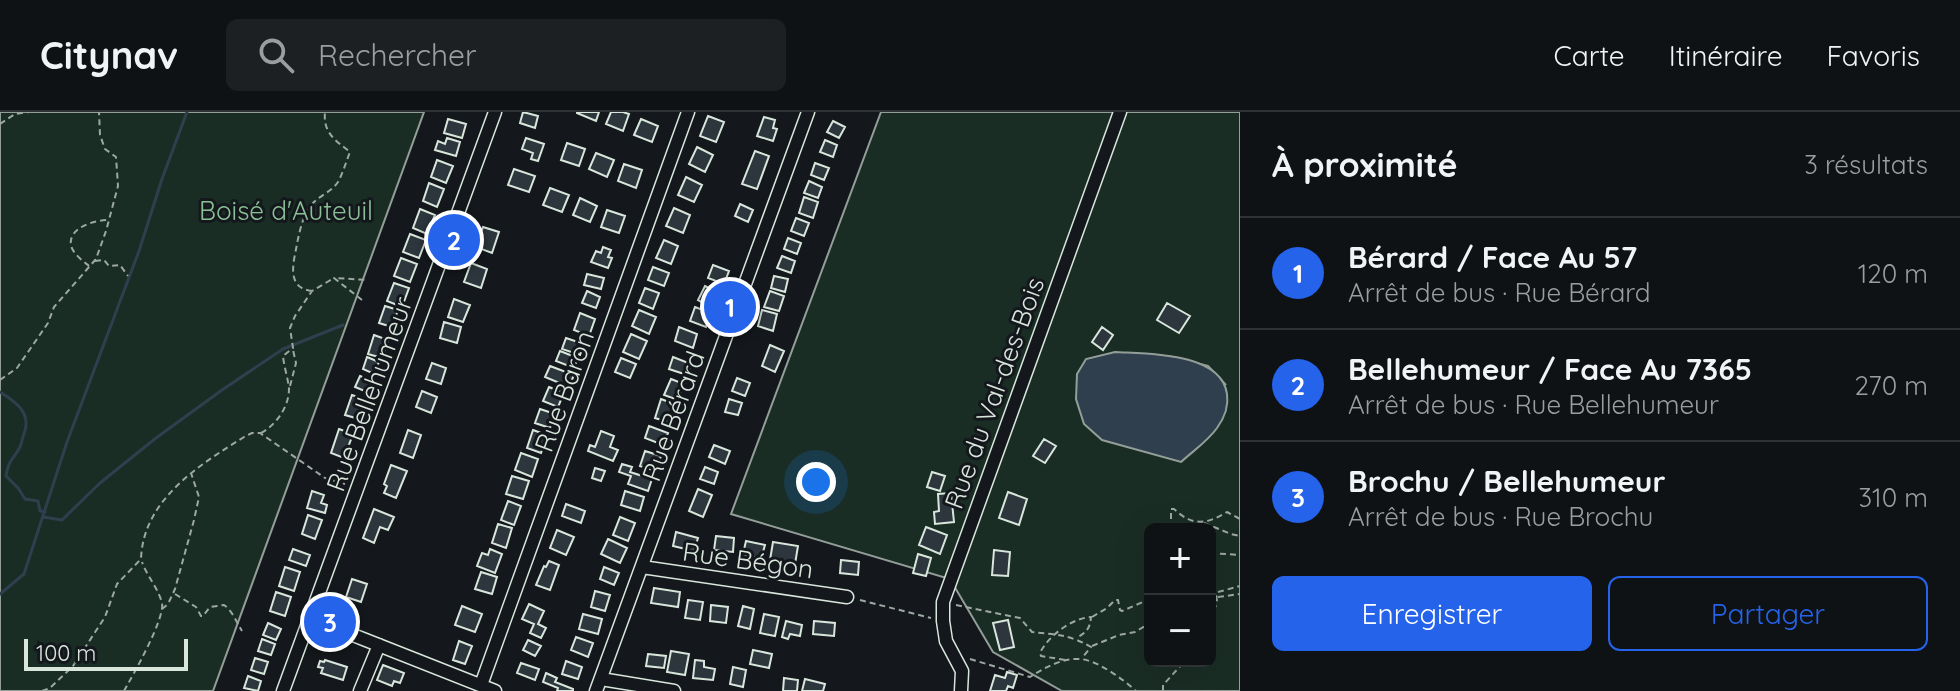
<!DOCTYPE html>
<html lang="fr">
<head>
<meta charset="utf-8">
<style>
  :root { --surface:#0f1215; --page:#1d2022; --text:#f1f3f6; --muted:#9b9ea0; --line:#2f3234; --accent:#2563eb }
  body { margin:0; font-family:Quicksand,sans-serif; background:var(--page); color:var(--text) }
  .controls { position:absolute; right:24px; bottom:24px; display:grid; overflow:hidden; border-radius:12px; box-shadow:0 8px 32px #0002 }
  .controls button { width:72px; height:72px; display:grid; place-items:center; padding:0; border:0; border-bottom:2px solid var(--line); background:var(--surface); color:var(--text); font:40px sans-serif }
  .scale { position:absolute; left:24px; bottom:20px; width:164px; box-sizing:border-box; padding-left:8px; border:4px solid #d8e6dc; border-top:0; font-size:22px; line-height:28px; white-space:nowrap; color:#d8e6dc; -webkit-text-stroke:6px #14181c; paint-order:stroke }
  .you { position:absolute; left:816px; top:370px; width:28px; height:28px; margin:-20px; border:6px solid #fff; border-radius:50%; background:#1a73e8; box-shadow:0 0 0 12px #1a73e833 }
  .badge { display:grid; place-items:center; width:52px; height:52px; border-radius:50%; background:var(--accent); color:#fff; font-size:26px; font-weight:700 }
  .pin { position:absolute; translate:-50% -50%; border:4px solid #fff; box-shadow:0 2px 8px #0006 }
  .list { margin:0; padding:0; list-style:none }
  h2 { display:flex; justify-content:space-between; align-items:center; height:104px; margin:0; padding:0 32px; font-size:34px }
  h2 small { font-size:26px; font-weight:400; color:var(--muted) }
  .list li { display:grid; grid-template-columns:52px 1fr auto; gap:24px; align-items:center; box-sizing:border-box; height:112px; padding:0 32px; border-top:2px solid var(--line) }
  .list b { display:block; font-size:30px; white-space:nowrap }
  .list p { margin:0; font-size:26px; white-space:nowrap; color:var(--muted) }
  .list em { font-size:26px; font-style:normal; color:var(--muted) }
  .actions { display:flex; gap:16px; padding:24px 32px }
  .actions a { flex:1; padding:18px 0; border:2px solid var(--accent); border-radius:12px; text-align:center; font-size:28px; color:var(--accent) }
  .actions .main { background:var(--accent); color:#fff }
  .icon { flex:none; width:44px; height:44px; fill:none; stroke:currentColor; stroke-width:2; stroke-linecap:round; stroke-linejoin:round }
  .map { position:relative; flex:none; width:1240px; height:579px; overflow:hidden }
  header { display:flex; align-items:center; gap:48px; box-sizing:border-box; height:112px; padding:0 40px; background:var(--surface); border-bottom:2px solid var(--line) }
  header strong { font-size:38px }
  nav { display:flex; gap:44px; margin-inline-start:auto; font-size:28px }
  .search { width:560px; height:72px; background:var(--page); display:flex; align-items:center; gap:20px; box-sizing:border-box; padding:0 28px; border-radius:12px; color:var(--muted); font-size:30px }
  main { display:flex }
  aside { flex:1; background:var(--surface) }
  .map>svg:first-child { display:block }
</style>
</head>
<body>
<header>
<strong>Citynav</strong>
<div class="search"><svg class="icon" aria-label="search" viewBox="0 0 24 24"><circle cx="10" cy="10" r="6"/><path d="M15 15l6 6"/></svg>Rechercher</div>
<nav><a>Carte</a><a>Itinéraire</a><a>Favoris</a></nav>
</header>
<main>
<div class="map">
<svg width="1240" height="579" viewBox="0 0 1240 579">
  <rect width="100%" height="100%" fill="#14181c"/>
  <!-- green -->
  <path fill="#1a2d24" stroke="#939e99" stroke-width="2" fill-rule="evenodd" d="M0,0H424L213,579H0Z
    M881,0H1240V579H1062L993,540L950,467L731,402ZM1168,244L1208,254L1226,273ZM1150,417H1210V549H1150Z"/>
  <!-- water -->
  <path fill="#2f3f4d" stroke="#939e99" stroke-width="2" d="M1115,240C1147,242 1221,240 1227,282C1229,295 1225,305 1217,316C1208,329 1193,339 1181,350L1102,328L1084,312L1076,287L1077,262L1086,247Z"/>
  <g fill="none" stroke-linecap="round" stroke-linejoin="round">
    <!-- stream -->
    <path stroke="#2f3f4d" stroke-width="3" d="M0,280C16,290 32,301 24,322C22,326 22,331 20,335C14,347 8,348 6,364L18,376L25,387L38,389L40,399L45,400
      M43,405L62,408L100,371L156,326L222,278L283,237L343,213
      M0,482L24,462L67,330L139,139L162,67L187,0"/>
  </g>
  <!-- building -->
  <path fill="#2c363c" stroke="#d8e6dc" stroke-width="2" d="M523,0L538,4L535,16L520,11Z
    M577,0H599L596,9L577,1Z
    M611,0H623L629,2L623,19L606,12Z
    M708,4L724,10L716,30L700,24Z
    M764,5L775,8L773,16L777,17L773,29L757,24Z
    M448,7L466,12L462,26L444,21Z
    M641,7L658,14L652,30L634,23Z
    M833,9L845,15L839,26L827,20Z
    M447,26L460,30L456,44L435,38L438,29L445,32Z
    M526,26L544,32L538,49L531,47L533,41L522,37Z
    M825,28L837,33L833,45L820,40Z
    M567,31L585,37L579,54L561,48Z
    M697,35L713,43L705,60L689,52Z
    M755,39L769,44L757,77L742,72Z
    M596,41L614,48L607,65L589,57Z
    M437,48L453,54L446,71L431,65Z
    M815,51L829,56L824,68L811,63Z
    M624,52L642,58L636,76L618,69Z
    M514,57L535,64L529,80L508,73Z
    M686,65L702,73L694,90L678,83Z
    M809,69L822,75L818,86L804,81Z
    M429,71L444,77L437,95L423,89Z
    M550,76L569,83L562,100L543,93Z
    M804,85L818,90L813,106L799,101Z
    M580,86L597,94L590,110L573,103Z
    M740,92L753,98L748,110L735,104Z
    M674,96L690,103L683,121L666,114Z
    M420,97L435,103L427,122L413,116Z
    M607,98L625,104L619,121L601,115Z
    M796,106L809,111L804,124L791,119Z
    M483,115L499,120L492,141L476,135Z
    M410,122L426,128L419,146L403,140Z
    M788,126L801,131L797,142L784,137Z
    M664,128L678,134L671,152L656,146Z
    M603,135L611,138L608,145L612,146L608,156L591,150L596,139L601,141Z
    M782,144L795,149L791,161L777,156Z
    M401,146L417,152L410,170L394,164Z
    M471,151L487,157L481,176L464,170Z
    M713,153L729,159L724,172L708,166Z
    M653,155L669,161L664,174L648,168Z
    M587,162L604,166L601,177L584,173Z
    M774,164L788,167L785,180L771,176Z
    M394,171L409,176L402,195L387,189Z
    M705,174L720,182L712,196L698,188Z
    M645,176L659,181L653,197L639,191Z
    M587,179L600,185L596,196L582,191Z
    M770,179L784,184L779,199L764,195Z
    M454,187L470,193L463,210L448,205Z
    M1167,191L1190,204L1179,221L1157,208Z
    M385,194L398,198L392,215L379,211Z
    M695,195L711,201L706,215L690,209Z
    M639,198L656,205L649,222L632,214Z
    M762,198L777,202L773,219L758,214Z
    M580,201L595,207L589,224L574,218Z
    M444,210L461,215L457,231L440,226Z
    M679,215L697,222L693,236L675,229Z
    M1102,215L1113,223L1103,238L1092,230Z
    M631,222L647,229L639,247L623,240Z
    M374,223L388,228L382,246L368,242Z
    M566,226L584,232L580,243L562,237Z
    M770,233L784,239L775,260L762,254Z
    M560,239L578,246L574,256L556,249Z
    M367,245L379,250L374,262L363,257Z
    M673,245L691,252L687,263L669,257Z
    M621,246L636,252L630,266L615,260Z
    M432,251L446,256L441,272L426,267Z
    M550,254L574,263L569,275L545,265Z
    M360,264L372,269L367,280L355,275Z
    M737,266L750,271L745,284L732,279Z
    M671,267L684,272L678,288L664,283Z
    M549,275L564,281L558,295L543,289Z
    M422,279L437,285L431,301L416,295Z
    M352,283L366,288L359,307L345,303Z
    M661,287L677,293L671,311L655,306Z
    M729,287L742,291L738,303L725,300Z
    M540,297L555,302L550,316L535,311Z
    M649,314L668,321L663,333L645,326Z
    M339,317L353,322L344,346L331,341Z
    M408,318L421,323L413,346L400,341Z
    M533,318L547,323L541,341L527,336Z
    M601,319L614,324L610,335L618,338L613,349L588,339L590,333L595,335Z
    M1044,327L1056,334L1045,351L1033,344Z
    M714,333L730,339L725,352L709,345Z
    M645,339L661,344L656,359L640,354Z
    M521,341L538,347L532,365L515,358Z
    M622,352L632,355L630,360L652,367L648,379L628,372L631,364L619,360Z
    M391,353L407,359L396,386L384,381L387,374L384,372Z
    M705,355L718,360L714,372L700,367Z
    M595,356L605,359L601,369L592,366Z
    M932,360L945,364L940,379L927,375Z
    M512,364L529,369L523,387L506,382Z
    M698,377L712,383L703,405L689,399Z
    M312,379L324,383L321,391L327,393L325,401L307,396Z
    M625,379L644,385L640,399L621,393Z
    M1008,380L1027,387L1019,413L999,406Z
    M951,381L954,410L935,412L934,400L939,399L938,382Z
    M508,389L521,394L514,413L501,408Z
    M566,392L585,399L581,411L562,404Z
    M374,397L394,405L388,418L380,415L374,431L363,426Z
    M308,403L322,408L315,427L302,422Z
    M620,405L635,411L628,429L613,423Z
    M498,412L512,416L506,436L492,431Z
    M926,415L947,423L940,442L919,433Z
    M557,418L574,425L566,443L550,436Z
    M676,420L698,426L694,439L673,434Z
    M716,424L734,426L733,440L714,438Z
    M608,427L627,436L620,451L601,442Z
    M746,429L765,433L761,447L743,442Z
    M773,430L798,434L795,452L770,448Z
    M293,437L310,443L306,454L289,448Z
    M490,437L502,442L495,461L477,454L482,441L488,443Z
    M994,438L1010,440L1008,464L992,463Z
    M918,442L931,446L926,464L913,461Z
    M841,448L859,450L858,463L840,461Z
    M549,449L559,453L550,478L536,473L544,454L546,455Z
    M285,455L300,460L294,479L279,474Z
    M604,455L619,461L614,473L600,467Z
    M481,460L497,465L492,482L475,477Z
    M352,467L367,472L361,490L346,485Z
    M654,476L680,480L678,495L651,491Z
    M595,479L610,483L605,499L591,495Z
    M276,480L291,485L285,504L270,499Z
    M688,488L703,490L700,508L685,506Z
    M529,492L544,499L538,512L546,516L541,526L530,521L534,512L522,507Z
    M711,493L728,495L726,511L710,509Z
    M462,494L482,502L475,520L455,513Z
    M743,494L754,497L750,517L738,514Z
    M583,502L602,507L598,522L579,517Z
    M764,502L779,505L775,524L760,521Z
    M1008,508L1014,535L1000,538L993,511Z
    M786,509L802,513L800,524L790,522L788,527L782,525Z
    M814,509L835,511L834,524L813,522Z
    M268,511L281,517L276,528L263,523Z
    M576,525L593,531L588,545L571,538Z
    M262,527L275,532L271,543L258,539Z
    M528,528L541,534L535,544L523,538Z
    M459,529L472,534L465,552L453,548Z
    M753,538L772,542L769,556L750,552Z
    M671,539L689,542L685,563L667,560Z
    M648,542L666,544L664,556L646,554Z
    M255,546L268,550L264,562L251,558Z
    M325,548L347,555L343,568L321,561L323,556L318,555L320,549L324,550Z
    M695,548L704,549V555L715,557L713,568L693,566Z
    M566,549L582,555L578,567L562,562Z
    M521,551L539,557L535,568L517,561Z
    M383,553L404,561L400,571L394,569L392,574L377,568Z
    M733,555L746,558L743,575L730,572Z
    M1007,560L1017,563L1013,576L1008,574L1006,579H990L995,563L1005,566Z
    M546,561L557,566L555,570L573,577V579H557L558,576L543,570Z
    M248,564L261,569L258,579L244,576Z
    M784,566L798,568L797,579H783Z
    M805,567L825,572L823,579H802Z"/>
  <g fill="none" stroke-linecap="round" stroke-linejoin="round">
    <!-- minor casing -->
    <g stroke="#d8e6dc" stroke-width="15">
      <path id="minor" d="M642,455L847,485
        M310,506L495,579
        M601,567L674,579
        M481,573L688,0
        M283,579L495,0
        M360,579L379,533
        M596,579L808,0
        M961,579L962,559L946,529L943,509V490L1120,0"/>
    </g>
    <!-- path -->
    <path stroke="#9da8a2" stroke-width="2" stroke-dasharray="6 4" stroke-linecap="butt" d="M0,12L15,2L29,0
      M95,149L104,148L109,154L120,153L128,164
      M89,154C83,149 72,141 71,133C68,115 96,108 108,108
      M312,179C285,176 294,149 297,132C300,117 303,103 313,91C321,83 332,79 338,70C343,61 346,50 350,40C335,28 323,21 325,0
      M362,188L334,166L368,168
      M0,268L17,256L48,211L54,195L96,147L106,119L118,74L116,45L105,37L100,23L99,0
      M290,274L296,251L293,238
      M261,321C276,313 289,295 289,277C288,266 284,255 283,244L293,236L290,216L295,204L312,179L334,166
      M1204,411L1231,422L1240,424
      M1171,417V397H1174C1192,414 1206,413 1227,400L1240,407
      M1210,441L1240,443
      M1218,480L1240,474
      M175,482L196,495L201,504H203L210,495L224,493C232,498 237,511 242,519
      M1210,483L1216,480L1217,490L1210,510
      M1218,485L1240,482
      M1147,487L1150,475
      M860,488L931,506
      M956,493L1020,506L1032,520C1057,523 1068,522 1091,535L1082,546
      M162,497L168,492L175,477L194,408L199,385L191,361
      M1092,505L1107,496L1115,488H1118L1120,498L1122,499L1150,487
      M1092,534L1119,523L1135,520L1150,511
      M970,547L1030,565C1044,556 1062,546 1079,547C1096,547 1124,568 1136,579
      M1065,548L1041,544L1040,541C1048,524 1072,506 1091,505C1090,517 1086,521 1076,526
      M42,579L50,576L73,554L105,505L117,472L141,447C143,388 199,353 244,325L252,321H260L325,366L345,372
      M124,579C133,563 165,507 162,491C158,476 147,464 142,450
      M1163,579V573L1185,549"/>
    <!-- minor -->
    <use href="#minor" stroke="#14181c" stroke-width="12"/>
  </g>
  <g text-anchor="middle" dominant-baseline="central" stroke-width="6" stroke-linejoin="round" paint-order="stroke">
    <!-- park labels -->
    <g font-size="26" fill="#8ac095" stroke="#14181c">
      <text x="286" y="98">Boisé d'Auteuil</text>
    </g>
    <!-- street labels -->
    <g font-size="26" fill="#d8e6dc" stroke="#14181c">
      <text transform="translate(564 279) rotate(-70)">Rue Baron</text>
      <text transform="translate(994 281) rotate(-70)">Rue du Val-des-Bois</text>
      <text transform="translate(369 282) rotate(-70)">Rue Bellehumeur</text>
      <text transform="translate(673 304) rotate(-70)">Rue Bérard</text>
      <text transform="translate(748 448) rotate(8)">Rue Bégon</text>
    </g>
  </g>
</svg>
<div class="controls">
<button>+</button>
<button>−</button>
</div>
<div class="scale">100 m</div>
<div class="you"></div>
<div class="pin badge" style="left:730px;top:195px">1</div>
<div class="pin badge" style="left:454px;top:128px">2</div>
<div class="pin badge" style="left:330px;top:510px">3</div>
</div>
<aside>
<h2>À proximité<small>3 résultats</small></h2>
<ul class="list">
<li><span class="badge">1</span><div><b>Bérard / Face Au 57</b><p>Arrêt de bus · Rue Bérard</p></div><em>120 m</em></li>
<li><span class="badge">2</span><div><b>Bellehumeur / Face Au 7365</b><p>Arrêt de bus · Rue Bellehumeur</p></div><em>270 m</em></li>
<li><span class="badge">3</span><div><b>Brochu / Bellehumeur</b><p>Arrêt de bus · Rue Brochu</p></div><em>310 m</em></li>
</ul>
<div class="actions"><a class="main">Enregistrer</a><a>Partager</a></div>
</aside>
</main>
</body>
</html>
